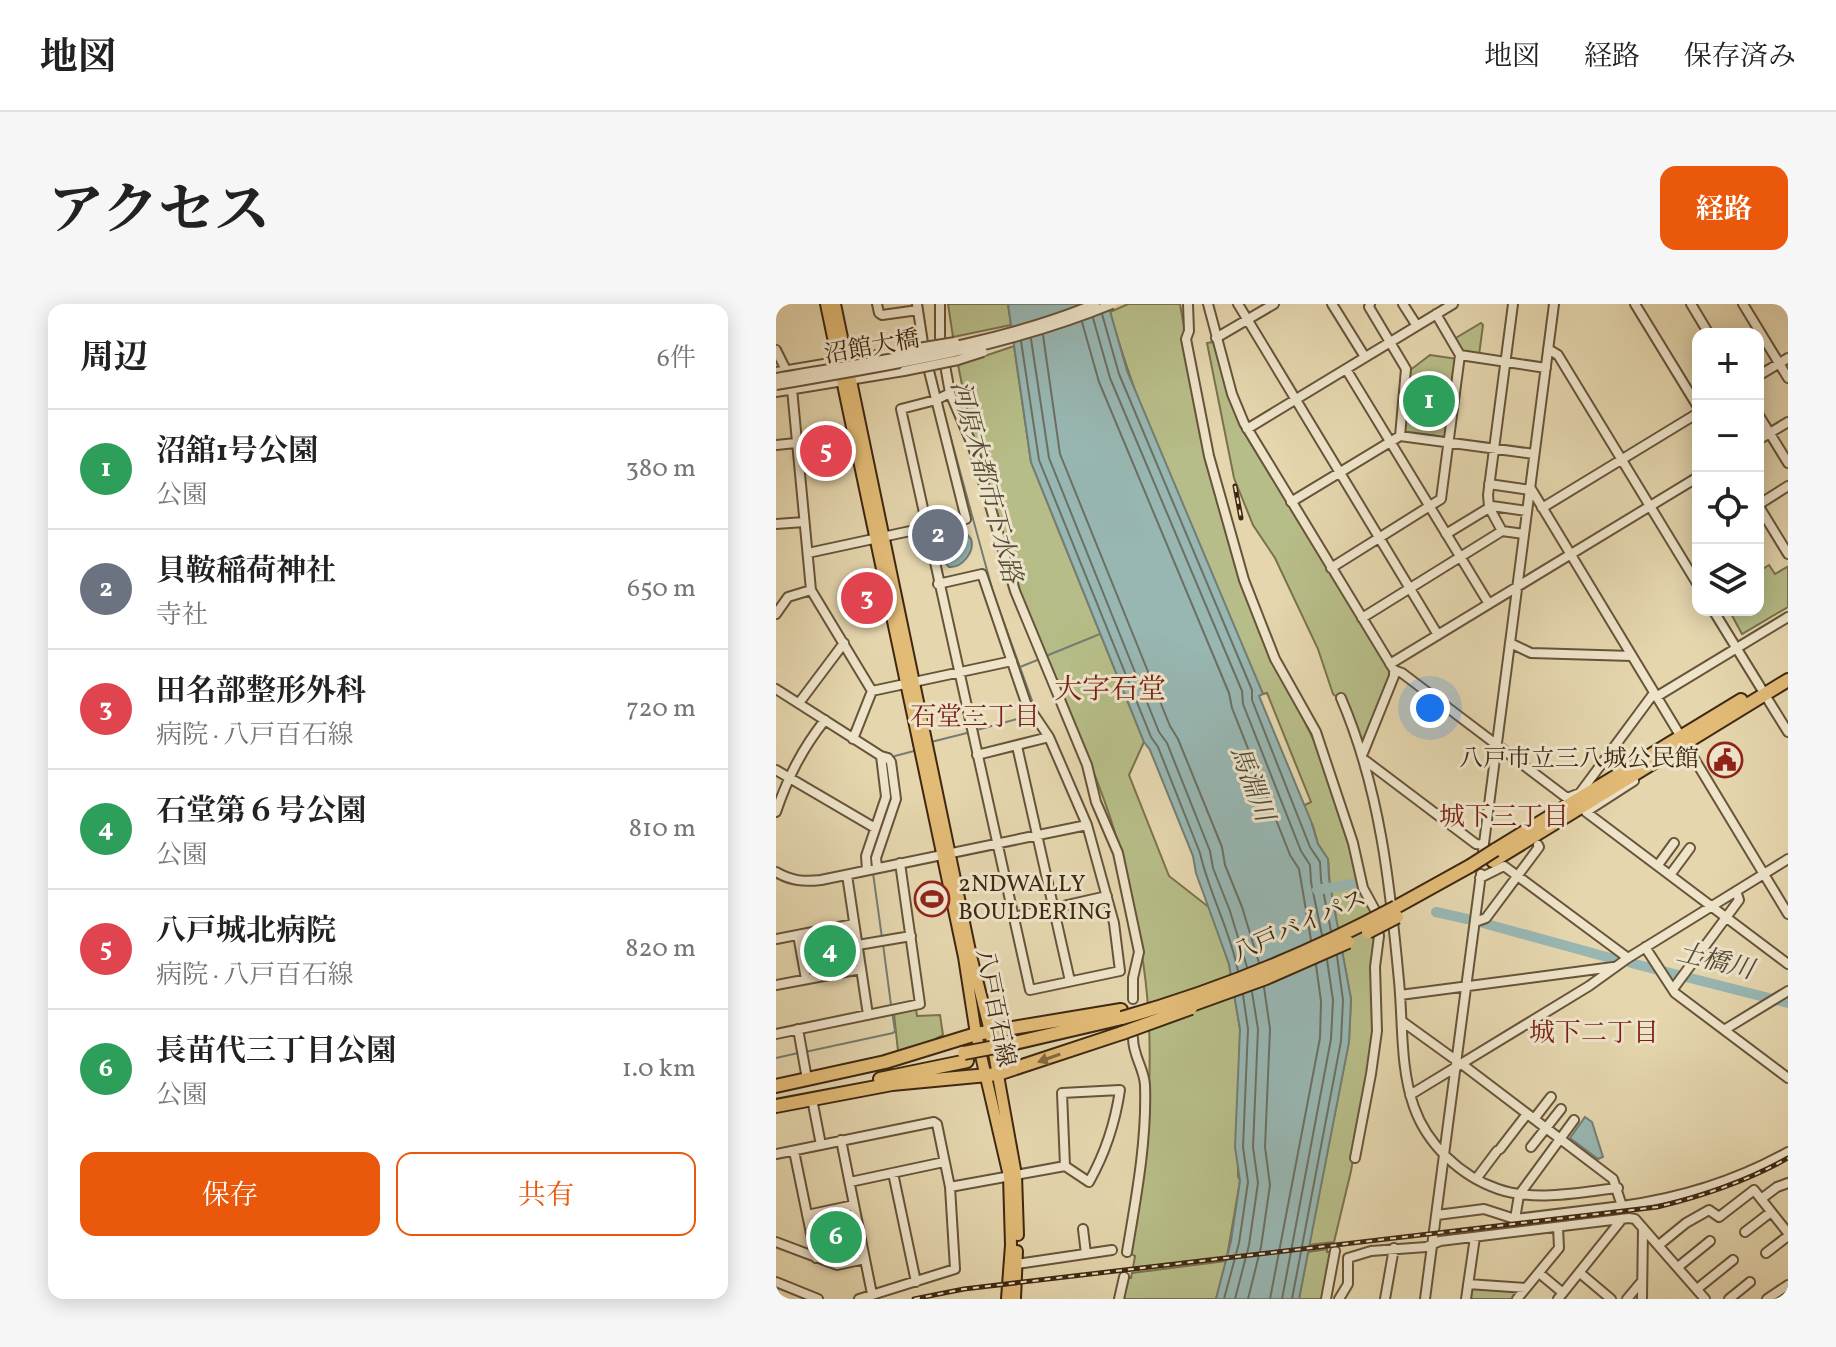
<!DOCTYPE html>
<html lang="ja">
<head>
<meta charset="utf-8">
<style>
  :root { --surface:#fff; --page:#f6f6f6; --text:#222; --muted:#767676; --line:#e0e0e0; --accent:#ea580c }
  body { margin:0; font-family:Vollkorn,"Noto Serif JP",serif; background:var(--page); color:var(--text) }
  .controls { position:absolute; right:24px; top:24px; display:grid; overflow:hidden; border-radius:16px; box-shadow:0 4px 20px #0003 }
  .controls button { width:72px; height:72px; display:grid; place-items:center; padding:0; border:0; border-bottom:2px solid var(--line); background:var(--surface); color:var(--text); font:40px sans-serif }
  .you { position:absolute; left:654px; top:404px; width:28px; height:28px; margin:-20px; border:6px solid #fff; border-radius:50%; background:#1a73e8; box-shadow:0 0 0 12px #1a73e833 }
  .badge { display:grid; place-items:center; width:52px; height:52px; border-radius:50%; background:var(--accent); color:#fff; font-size:26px; font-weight:700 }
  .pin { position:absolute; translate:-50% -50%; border:4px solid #fff; box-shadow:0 2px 8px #0006 }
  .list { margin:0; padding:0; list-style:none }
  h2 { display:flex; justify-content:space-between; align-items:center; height:104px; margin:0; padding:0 32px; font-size:34px }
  h2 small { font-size:26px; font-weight:400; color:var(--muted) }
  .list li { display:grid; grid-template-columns:52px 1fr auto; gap:24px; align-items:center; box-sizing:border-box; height:120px; padding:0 32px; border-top:2px solid var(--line) }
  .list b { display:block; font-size:30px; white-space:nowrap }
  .list p { margin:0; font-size:26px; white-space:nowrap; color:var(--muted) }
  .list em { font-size:26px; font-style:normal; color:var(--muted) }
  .actions { display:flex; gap:16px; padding:24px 32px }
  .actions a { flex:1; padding:18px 0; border:2px solid var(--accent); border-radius:16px; text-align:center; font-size:28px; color:var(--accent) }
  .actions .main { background:var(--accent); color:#fff }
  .icon { flex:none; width:44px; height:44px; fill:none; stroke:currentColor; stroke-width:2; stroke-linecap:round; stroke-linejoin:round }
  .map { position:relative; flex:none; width:1012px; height:995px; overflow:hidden; border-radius:16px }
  header { display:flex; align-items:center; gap:48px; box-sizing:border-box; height:112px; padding:0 40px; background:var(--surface); border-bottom:2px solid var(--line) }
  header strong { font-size:38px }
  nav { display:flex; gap:44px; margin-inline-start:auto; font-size:28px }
  .intro { display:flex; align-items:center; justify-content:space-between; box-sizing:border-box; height:192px; padding:0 48px }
  h1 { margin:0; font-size:56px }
  .button { padding:20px 36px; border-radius:16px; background:var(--accent); color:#fff; font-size:28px; font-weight:700 }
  main { display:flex; gap:48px; padding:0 48px }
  aside { flex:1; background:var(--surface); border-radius:16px; box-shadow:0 4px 20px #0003 }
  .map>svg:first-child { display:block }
</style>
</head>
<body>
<header>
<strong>地図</strong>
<nav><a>地図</a><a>経路</a><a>保存済み</a></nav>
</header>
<div class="intro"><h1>アクセス</h1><a class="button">経路</a></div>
<main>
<aside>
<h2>周辺<small>6件</small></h2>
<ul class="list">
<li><span class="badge" style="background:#2e9e5b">1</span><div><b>沼舘1号公園</b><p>公園</p></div><em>380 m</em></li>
<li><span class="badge" style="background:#6b7280">2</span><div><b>貝鞍稲荷神社</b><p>寺社</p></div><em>650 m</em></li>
<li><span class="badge" style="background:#e0444e">3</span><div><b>田名部整形外科</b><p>病院 · 八戸百石線</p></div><em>720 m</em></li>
<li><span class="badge" style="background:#2e9e5b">4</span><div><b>石堂第６号公園</b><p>公園</p></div><em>810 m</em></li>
<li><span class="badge" style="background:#e0444e">5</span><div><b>八戸城北病院</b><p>病院 · 八戸百石線</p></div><em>820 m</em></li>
<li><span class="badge" style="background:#2e9e5b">6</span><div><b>長苗代三丁目公園</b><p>公園</p></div><em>1.0 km</em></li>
</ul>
<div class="actions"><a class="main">保存</a><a>共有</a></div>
</aside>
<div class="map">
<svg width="1012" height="995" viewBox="0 0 1012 995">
  <rect width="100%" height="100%" fill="#e5d6ae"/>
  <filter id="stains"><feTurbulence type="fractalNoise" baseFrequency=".0025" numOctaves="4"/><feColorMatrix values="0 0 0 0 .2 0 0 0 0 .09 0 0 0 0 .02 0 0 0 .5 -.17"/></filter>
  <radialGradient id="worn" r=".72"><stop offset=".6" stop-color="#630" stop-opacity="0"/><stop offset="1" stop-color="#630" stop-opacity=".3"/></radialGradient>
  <!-- green -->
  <path fill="#b7bd88" stroke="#7a724d" stroke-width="2" d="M172,0H232L235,21L177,33Z
    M352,0H404L431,152L498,355L550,461L596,607L600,633L599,727L575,867L558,938L533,941L573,737L575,695L554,583L552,555L542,540L537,522L527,502L535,498L491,389L487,390C432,265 371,139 334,8Z
    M705,19L707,21L703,51L686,48L678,35Z
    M437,38L464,122L614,366V373L589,440H585L564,396L557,390L542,345L499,254L477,221L458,174L431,39Z
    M238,42L255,158L368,438L353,471L393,572L434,604L453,660L464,725L462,872L464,877L451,953L357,964L359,952L355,950C368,866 379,777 371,691C367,645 357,599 346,554C323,462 274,378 242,289C216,215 197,138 182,61Z
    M654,51L682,55L673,132L668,135L627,130L633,67Z
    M993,261L999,270L1011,263L1012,265V303L966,330L953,306H982V268Z
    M76,623L82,662L32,672L24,632Z
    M140,705L141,712L164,711L167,731L150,740L122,747L118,710Z
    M77,904L86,953L59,959L42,953L33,913Z
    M551,945V948L557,947L548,995H523L532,948Z
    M450,957L440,995H345L350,974H355L356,969Z
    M693,984L742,986V989L737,995H692Z"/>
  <!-- water -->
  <path fill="#98b7b3" stroke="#747e73" stroke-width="2" d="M232,0H332L351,67L487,390L483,392L535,517L542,540L552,555L553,575L575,695L573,738L523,995H440L455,937L464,877L459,843L464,725L453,660L420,569L417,552L374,446L368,438L255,158Z
    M189,228L195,235C199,248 186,264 173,263L166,255L167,244L174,236Z
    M809,813L816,818L827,853L822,855L794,834Z"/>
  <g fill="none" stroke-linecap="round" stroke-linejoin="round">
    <!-- shore -->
    <path stroke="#6b7062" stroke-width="2" d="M326,10L343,70L476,386V396L534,543L544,558L545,576L555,627
      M317,14L334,74L466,387L467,400L525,547L534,561L535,578L546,631
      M306,18L323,78L453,389L456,404L514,551L523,565L535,636
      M267,31L284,150L394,422L402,435L446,543L449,561L466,603L483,659
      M255,35L273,154L383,428L391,439L434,547L437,564L454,607L471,663
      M245,37L263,156L375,433L382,443L424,549C433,589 454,626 462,667
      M448,995L463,939L472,878L467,843L472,725L467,691
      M459,995L473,941L482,879L477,843L482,725L476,688
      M472,995L485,943L494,881L489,843L494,725L488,683
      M494,995L544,734L545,697L540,661
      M506,995L555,735L557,696L551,656
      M516,995L565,737L567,696L561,652"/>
    <!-- stream -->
    <path stroke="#747e73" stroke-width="2" d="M146,0L152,41
      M157,63L164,92
      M165,98L217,288L259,405
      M270,352L324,330
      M244,363L264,355
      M201,426L256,411
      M155,438L195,428
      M115,456L119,452L138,447
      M96,562V553L115,494L111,460
      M97,569L106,634
      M107,640L115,701
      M29,748L117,729L119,727L116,707
      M0,754L22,749"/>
    <!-- river -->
    <path stroke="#98b7b3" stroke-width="10" d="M541,586L576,580
      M660,608L691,615
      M707,619L838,655
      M855,659L1012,699"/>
    <!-- minor casing -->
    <g stroke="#685439" stroke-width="12">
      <path id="minor" d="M101,0L103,9L106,11L142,6
        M141,0L147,39
        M164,0V33L174,89
        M412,0L413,27L410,35L433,152L468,276L499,355L540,428L577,539L587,584L599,606L603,632L599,663L601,727L595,770L579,854
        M432,0L456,90L468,119L618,366L626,369L791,494L804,489L878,389
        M462,0L662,331
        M556,0L589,53
        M594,0L593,3L630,65L624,132
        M627,0L641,22
        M859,0L922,103
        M915,0L933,30
        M967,0L1012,74
        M660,10L684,51L770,64
        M440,34L498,0
        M772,45L782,51L922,281
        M0,46L10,66
        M570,65L713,300
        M0,68L124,47
        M982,72L1012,54
        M16,85L35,286L96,387L236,357
        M0,88L128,67
        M982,110L1012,159
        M471,125L677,0
        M982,136L1012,118
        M0,141L20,139
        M713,180L754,186
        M754,183L1012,610
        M515,198L624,132L758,150
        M982,201L1012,250
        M982,201L1012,182
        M766,204L922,109
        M0,220L28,218
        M726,227L713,203L712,191L737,0
        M670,230L716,202L751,207
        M32,249L190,215L153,67
        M555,264L665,195L684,51
        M162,280L206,270L250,399L273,433L311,521L338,619L344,667L254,686L125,105L160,96L174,89L197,143L239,287L311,461L320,498L342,549L363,648L357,674V695
        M937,306L985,384
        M0,310L12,293L35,286
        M586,314L726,227L748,230
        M734,339L755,349L856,352
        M614,360L922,173
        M0,385L105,452L110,493L90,552L91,566
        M989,391L1012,428
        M880,393L1012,313
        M565,394C604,485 614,580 623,677C627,718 624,764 638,803C651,840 684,872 722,885C759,898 804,888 842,884
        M23,399L68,339
        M77,435L96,387
        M241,442L294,677
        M587,449L618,372V366
        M201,451L273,433
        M590,457L700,540L708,541
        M0,466L99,524
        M858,477L810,508L1012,660
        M0,508C12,473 26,445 49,416
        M707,547L778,0
        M882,561L898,539
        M101,564L100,554L120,495L115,458L112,454L105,452
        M0,568C15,577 28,578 45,576L311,521
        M71,571L92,711
        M894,571L914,544
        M704,574L728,562L852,654
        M238,613L331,592
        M699,618L710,614L763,543L762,541
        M22,631L30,675
        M0,635L78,620
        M82,641L135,632
        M869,643L899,689L1012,774
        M0,681L85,665
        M897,685L963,596L960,587
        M624,691L837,663
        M627,718L681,757
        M22,725L31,775
        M948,726L1012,687
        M0,730L144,700L124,559
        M680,761H687L837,875L846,902L739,915L743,891L798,816
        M634,791L813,682L852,654L1012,555
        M36,795L45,841
        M758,815L775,793
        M65,836L96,990
        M755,843L785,805
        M724,845L751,810
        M18,847L40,954
        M0,850L158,818L161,820L174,883L179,965L83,995
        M117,869L140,978
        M700,875L721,847
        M74,878L168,858
        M174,883L289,862L286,789L344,786C339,820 330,848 313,878L289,862
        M985,895L1001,883L1012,879
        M846,902C905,894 960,877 1012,848
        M31,911L78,901
        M661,911L708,905L739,915
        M307,925L310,950
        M969,928L995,908
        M0,938L61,961L89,955
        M883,941L910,919L933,906L943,913L978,886L1012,929
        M351,948C360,894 371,837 369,781C368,764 357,752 357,734
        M990,949L1012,932
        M241,960L336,946
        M902,963L934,937
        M763,969L787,989
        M804,969L835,995
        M0,978L42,995
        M692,980L750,984
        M921,985L957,956
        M343,995L348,973
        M550,995L559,947
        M563,995L572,980V954L595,947L650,943L664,937L853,914L859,915L929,995
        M609,995L618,944
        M649,995L705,570
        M690,995L699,933
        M741,995L783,944L782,923
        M782,995L846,915
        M851,995L866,977
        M866,995L867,924
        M953,995L974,978
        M991,995L1012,981"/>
    </g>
    <!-- major casing -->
    <g stroke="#3e2812" stroke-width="14">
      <path id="major" d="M50,0L188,653L200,730L233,872L235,941L231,995
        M59,0L195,652L214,727L240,871L242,931
        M239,995L241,947"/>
    </g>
    <!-- highway casing -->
    <g stroke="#3e2812" stroke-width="16">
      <path id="highway" d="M719,546L965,396
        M717,557L1012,376
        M620,603L694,562
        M230,741L346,714
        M104,775L191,757
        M0,782L109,758L200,730L345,706
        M0,802L116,780L222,770L346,729"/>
    </g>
    <!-- minor -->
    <use href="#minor" stroke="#eee4ca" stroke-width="8"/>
    <!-- major -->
    <use href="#major" stroke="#e2bb77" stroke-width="10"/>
    <!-- highway -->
    <use href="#highway" stroke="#e2bb77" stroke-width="12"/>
    <!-- rail casing -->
    <g stroke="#3e2812" stroke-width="5">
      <path id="rail" d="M459,182L465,214
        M138,995L188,985L881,903C927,892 971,877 1012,854"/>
    </g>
    <!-- rail -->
    <use href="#rail" stroke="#eee4ca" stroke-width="2" stroke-dasharray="6" stroke-linecap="butt"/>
    <!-- minor-bridge casing -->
    <g stroke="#685439" stroke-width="12" stroke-linecap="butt">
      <path id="minor-bridge" d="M124,47L179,38
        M128,67L182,56L207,48
        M0,74C108,55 217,42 319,0
        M0,81C116,61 226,45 336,0"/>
    </g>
    <!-- highway-bridge casing -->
    <g stroke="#3e2812" stroke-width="16" stroke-linecap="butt">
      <path id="highway-bridge" d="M694,562L719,546
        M592,628L621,613
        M407,704L490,674L572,638
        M346,714C442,687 532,650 620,603
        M346,729L415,704
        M188,749L230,741"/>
    </g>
    <!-- minor-bridge -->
    <use href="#minor-bridge" stroke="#eee4ca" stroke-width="8"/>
    <!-- highway-bridge -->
    <use href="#highway-bridge" stroke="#e2bb77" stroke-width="12"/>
  </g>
  <!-- one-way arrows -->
  <defs><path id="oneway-solid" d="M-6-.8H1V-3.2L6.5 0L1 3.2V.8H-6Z" transform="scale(2)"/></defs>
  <use fill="#886a3f" href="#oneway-solid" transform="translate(273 754) rotate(160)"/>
  <!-- icons -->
  <defs>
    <g id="civic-ring" transform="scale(1.8)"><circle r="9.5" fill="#eee4ca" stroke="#8f2418" stroke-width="1.5"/><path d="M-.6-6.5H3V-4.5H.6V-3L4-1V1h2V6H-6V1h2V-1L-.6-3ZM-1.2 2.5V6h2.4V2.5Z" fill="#8f2418"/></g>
    <g id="stadium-ring" transform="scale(1.8)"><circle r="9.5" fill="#eee4ca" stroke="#8f2418" stroke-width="1.5"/><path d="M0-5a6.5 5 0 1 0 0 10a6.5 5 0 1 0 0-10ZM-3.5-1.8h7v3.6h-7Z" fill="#8f2418"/></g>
  </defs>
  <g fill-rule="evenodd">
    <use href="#civic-ring" x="949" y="456"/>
    <use href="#stadium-ring" x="156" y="595"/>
  </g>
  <g text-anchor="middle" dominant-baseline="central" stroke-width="6" stroke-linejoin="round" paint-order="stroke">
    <!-- street labels -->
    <g font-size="24" fill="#3e2812" stroke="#eee4ca">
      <text transform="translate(96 44) rotate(-10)">沼館大橋</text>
      <text transform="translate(524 623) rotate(-24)">八戸バイパス</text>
      <text transform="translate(218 704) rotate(79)">八戸百石線</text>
    </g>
    <!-- poi labels -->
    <g font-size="24" fill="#3e2812" stroke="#eee4ca" text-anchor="end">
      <text x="923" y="456">八戸市立三八城公民館</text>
      <text x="182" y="581" text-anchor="start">2NDWALLY<tspan x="182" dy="28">BOULDERING</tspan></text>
    </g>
    <!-- water labels -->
    <g font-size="26" font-style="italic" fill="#544c3a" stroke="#eee4ca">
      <text transform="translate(209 178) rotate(75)">河原木都市下水路</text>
      <text transform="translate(475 480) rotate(69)">馬淵川</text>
      <text transform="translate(939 658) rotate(14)">土橋川</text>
    </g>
    <!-- neighbourhood labels -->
    <g font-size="26" fill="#7a1f14" stroke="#eee4ca">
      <text x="199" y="414">石堂三丁目</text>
      <text x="728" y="514">城下三丁目</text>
      <text x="818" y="730">城下二丁目</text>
    </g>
    <!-- quarter labels -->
    <g font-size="28" fill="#7a1f14" stroke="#eee4ca">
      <text x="334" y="386">大字石堂</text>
    </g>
  </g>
  <rect width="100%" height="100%" filter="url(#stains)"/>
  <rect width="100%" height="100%" fill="url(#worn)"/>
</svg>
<div class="controls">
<button>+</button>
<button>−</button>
<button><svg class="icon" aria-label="locate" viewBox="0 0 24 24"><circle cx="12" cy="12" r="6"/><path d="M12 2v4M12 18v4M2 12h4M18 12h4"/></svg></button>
<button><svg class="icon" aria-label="layers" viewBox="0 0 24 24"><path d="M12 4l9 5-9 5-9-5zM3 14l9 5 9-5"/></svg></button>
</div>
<div class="you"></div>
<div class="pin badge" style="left:653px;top:97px;background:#2e9e5b">1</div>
<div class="pin badge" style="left:162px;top:231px;background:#6b7280">2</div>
<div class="pin badge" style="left:91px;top:294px;background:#e0444e">3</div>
<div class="pin badge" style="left:54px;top:647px;background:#2e9e5b">4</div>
<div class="pin badge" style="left:50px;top:147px;background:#e0444e">5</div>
<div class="pin badge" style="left:60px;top:933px;background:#2e9e5b">6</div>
</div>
</main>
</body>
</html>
